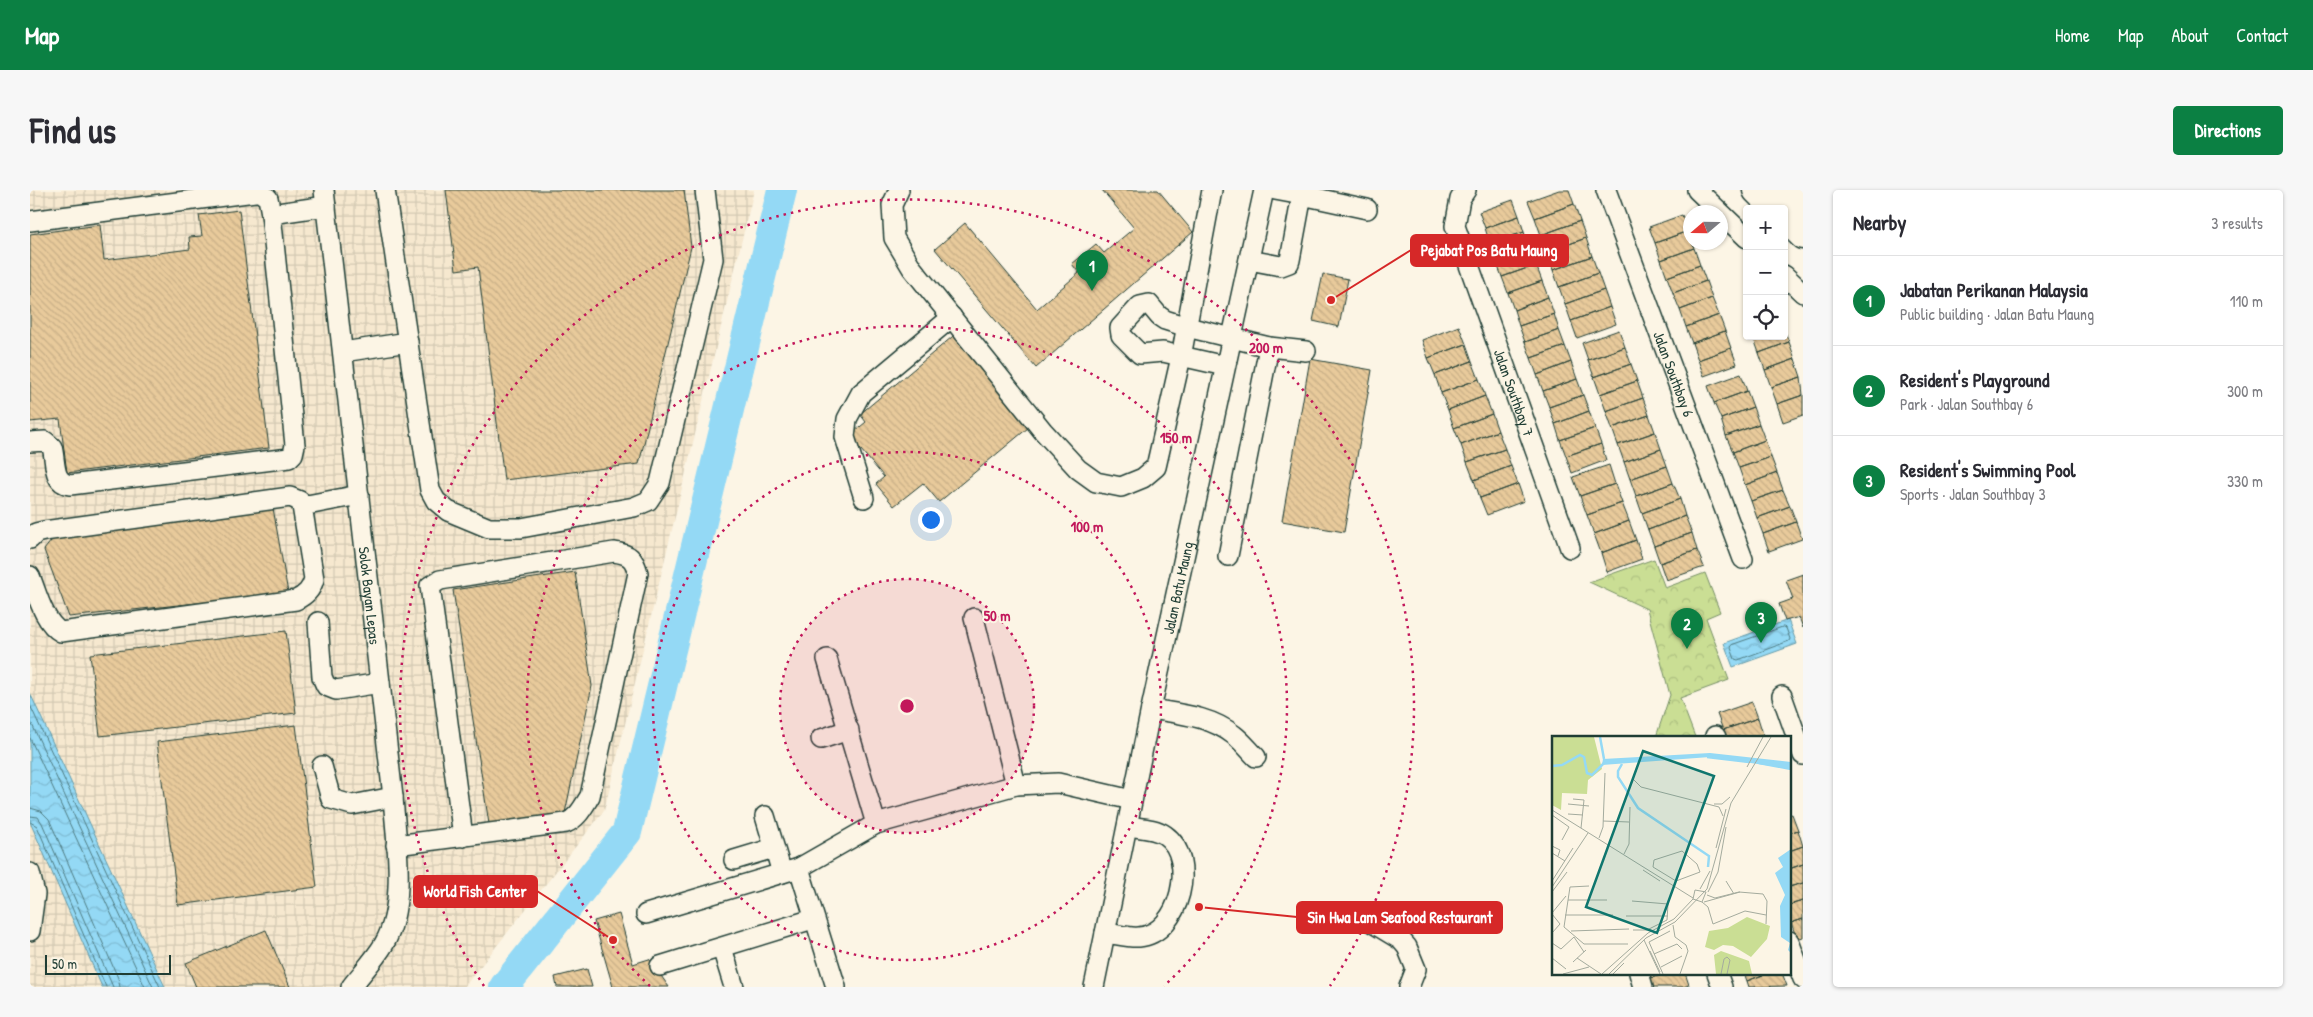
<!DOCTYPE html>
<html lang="en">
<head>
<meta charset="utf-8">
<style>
  :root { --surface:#fff; --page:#f7f7f7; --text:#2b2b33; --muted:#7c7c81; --line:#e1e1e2; --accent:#0b8043 }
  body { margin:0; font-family:"Patrick Hand",sans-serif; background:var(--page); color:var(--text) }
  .controls { position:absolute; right:15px; top:15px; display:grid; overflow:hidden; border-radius:5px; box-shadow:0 1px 4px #0004 }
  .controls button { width:45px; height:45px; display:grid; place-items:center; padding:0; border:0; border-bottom:1px solid var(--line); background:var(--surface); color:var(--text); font:25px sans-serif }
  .compass { position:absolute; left:1653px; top:15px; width:45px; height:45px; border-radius:50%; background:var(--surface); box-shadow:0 1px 4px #0004; rotate:250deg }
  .scale { position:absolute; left:15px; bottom:12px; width:126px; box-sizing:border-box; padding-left:5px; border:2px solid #1f3d34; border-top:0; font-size:14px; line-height:18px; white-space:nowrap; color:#1f3d34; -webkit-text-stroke:4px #fcf5e5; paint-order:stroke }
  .you { position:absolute; left:900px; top:329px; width:18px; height:18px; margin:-12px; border:4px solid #fff; border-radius:50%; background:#1a73e8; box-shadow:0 0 0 8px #1a73e833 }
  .badge { display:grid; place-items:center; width:32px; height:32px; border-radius:50%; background:var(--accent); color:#fff; font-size:16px; font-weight:700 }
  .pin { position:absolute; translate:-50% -41px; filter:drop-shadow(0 1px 2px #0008) }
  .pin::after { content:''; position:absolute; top:26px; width:18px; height:15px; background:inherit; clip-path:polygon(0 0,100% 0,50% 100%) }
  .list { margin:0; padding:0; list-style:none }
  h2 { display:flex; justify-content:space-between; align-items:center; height:65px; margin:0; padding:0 20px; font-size:21px }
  h2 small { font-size:16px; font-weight:400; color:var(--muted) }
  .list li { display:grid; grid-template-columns:32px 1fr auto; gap:15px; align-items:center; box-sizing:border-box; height:90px; padding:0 20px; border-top:1px solid var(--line) }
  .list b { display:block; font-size:19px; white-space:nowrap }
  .list p { margin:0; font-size:16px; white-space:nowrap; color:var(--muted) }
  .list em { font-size:16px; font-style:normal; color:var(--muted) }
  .icon { flex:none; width:28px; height:28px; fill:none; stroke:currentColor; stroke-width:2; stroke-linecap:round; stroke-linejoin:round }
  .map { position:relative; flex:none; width:1773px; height:797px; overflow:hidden; border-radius:5px }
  header { display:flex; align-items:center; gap:30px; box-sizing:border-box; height:70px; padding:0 25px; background:var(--accent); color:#fff }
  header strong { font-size:24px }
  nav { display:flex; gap:28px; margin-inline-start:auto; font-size:18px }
  .intro { display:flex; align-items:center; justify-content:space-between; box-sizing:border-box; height:120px; padding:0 30px }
  h1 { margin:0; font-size:35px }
  .button { padding:12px 22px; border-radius:5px; background:var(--accent); color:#fff; font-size:18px; font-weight:700 }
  main { display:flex; gap:30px; padding:0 30px }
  aside { flex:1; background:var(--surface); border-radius:5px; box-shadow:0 1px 4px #0004 }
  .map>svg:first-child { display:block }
</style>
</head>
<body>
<header>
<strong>Map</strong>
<nav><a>Home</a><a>Map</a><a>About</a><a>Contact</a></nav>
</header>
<div class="intro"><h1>Find us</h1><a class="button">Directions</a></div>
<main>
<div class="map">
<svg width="1773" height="797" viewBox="0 0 1773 797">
  <defs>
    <pattern id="industrial-grid" width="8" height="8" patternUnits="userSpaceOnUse" patternTransform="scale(1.25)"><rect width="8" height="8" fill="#f6e8cf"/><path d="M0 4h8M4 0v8" fill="none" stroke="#d2c8b2"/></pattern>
    <pattern id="forest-crowns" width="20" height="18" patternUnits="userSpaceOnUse" patternTransform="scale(1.25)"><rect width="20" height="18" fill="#cade94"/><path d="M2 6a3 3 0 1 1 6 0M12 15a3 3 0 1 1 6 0" fill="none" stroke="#adbf80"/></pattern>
    <pattern id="water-waves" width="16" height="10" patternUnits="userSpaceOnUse" patternTransform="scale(1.25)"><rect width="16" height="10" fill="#94d9f5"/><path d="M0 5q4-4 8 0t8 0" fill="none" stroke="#7fbbd3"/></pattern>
    <pattern id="building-back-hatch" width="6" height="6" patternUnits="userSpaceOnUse" patternTransform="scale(1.25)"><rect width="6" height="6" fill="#e8ca9b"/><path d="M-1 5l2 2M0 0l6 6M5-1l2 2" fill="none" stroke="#c7ae86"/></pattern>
  </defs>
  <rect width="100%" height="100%" fill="#fcf5e5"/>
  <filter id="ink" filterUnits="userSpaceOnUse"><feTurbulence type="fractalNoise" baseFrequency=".02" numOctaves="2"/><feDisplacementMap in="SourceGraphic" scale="10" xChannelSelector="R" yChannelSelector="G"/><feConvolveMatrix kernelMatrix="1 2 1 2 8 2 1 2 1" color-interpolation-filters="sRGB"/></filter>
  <g filter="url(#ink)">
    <!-- industrial -->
    <path fill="url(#industrial-grid)" d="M0,0H724L574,621L434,797H0Z"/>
    <!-- forest -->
    <path fill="url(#forest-crowns)" stroke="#748e64" d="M1624,369L1635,398L1675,383L1690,422L1676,428L1699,490L1650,508L1665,547H1626L1640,505L1617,419L1559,392Z"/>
    <!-- water -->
    <path fill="url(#water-waves)" stroke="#659ba8" d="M1758,430L1767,454L1703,477L1694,453Z
      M0,503L135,797H72L0,632Z"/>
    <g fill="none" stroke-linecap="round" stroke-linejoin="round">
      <!-- shore -->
      <path stroke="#4e7b81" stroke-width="1" d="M1753,437L1756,438L1760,449L1759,451L1708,470L1705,469L1701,458L1702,455Z
        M0,515L130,797
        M0,530L123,797
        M0,548L115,797
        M0,618L11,621L19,629L88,788L90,797
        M0,626L8,627L12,633L83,797
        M0,632L7,636L76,797"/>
      <!-- river -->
      <path stroke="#94d9f5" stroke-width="30" d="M474,797L597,642L752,0"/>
    </g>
    <!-- building -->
    <path fill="url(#building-back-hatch)" stroke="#1f3d34" d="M416,0H654L661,57L609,274L474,290L448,77L426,80Z
      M1072,0H1128L1163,42L1006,178L905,59L935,33L1007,119L1049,83L1042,74L1066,54L1074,63L1104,38Z
      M1529,0H1539L1544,14L1505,28L1498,11Z
      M1483,10L1489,26L1455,38L1449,22Z
      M1544,14L1550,31L1511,45L1505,28Z
      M209,20L239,258L37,283L30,229L0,232V44L70,35L74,70L160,59L159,47L172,46L169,25Z
      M1652,25L1658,41L1625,53L1619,37Z
      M1489,26L1494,42L1460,54L1455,38Z
      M1550,31L1556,48L1517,62L1511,45Z
      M1658,41L1664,58L1631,70L1625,53Z
      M1494,42L1500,59L1466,71L1460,54Z
      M1556,48L1562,66L1523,80L1517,62Z
      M1664,58L1670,75L1637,87L1631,70Z
      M1500,59L1506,75L1472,87L1466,71Z
      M1562,66L1568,83L1529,97L1523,80Z
      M1506,75L1512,91L1478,103L1472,87Z
      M1670,75L1676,91L1643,103L1637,87Z
      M1568,83L1574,100L1535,114L1529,97Z
      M1293,84L1318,89L1309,137L1283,131Z
      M1512,91L1518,107L1484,120L1478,103Z
      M1676,91L1682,108L1650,120L1643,103Z
      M1574,100L1580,117L1541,131L1535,114Z
      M1518,107L1524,124L1489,136L1484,120Z
      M1682,108L1689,125L1656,137L1650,120Z
      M1580,117L1586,134L1547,148L1541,131Z
      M1524,124L1529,140L1495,152L1489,136Z
      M1689,125L1695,141L1662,153L1656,137Z
      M1429,136L1436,154L1398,168L1392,150Z
      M1754,139L1759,152L1729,163L1723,146H1754Z
      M1529,140L1535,156L1501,168L1495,152Z
      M1589,140L1595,157L1558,170L1552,153Z
      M1695,141L1701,158L1668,170L1662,153Z
      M928,142L1004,233L909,312L893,293L864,316L846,294L854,287L819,246L836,232L830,224Z
      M1759,152L1765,169L1735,180L1729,163Z
      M1436,154L1442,171L1405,185L1398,168Z
      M1535,156L1541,172L1507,185L1501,168Z
      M1595,157L1601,174L1564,187L1558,170Z
      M1701,158L1707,174L1674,186L1668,170Z
      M1280,169L1342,180L1314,342L1252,331Z
      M1765,169L1771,187L1741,197L1735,180Z
      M1442,171L1449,189L1411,203L1405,185Z
      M1541,172L1547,189L1513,201L1507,185Z
      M1601,174L1607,191L1570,204L1564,187Z
      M1711,184L1717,201L1684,213L1678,196Z
      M1771,187L1773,205L1747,214L1741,197Z
      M1449,189L1455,206L1418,220L1411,203Z
      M1547,189L1553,205L1519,217L1513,201Z
      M1607,191L1613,208L1576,221L1570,204Z
      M1717,201L1723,217L1691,229L1684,213Z
      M1553,205L1559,221L1525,234L1519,217Z
      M1773,205V225L1753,232L1747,214Z
      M1455,206L1462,224L1424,238L1418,220Z
      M1613,208L1619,225L1582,238L1576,221Z
      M1723,217L1729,234L1696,246L1691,229Z
      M1559,221L1565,238L1530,250L1525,234Z
      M1462,224L1468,241L1431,255L1424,238Z
      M1619,225L1625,242L1588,255L1582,238Z
      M1729,234L1735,250L1703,262L1696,246Z
      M1565,238L1571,254L1536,266L1530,250Z
      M1468,241L1475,259L1437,272L1431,255Z
      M1625,242L1631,259L1594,272L1588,255Z
      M1735,250L1741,267L1709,278L1703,262Z
      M1571,254L1576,270L1542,283L1536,266Z
      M1475,259L1481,276L1444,290L1437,272Z
      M1631,259L1637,276L1600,289L1594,272Z
      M1741,267L1747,283L1715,295L1709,278Z
      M1579,275L1585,294L1550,306L1543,287Z
      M1481,276L1488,294L1450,308L1444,290Z
      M1637,276L1643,293L1606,306L1600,289Z
      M1747,283L1753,300L1721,311L1715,295Z
      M1643,293L1650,309L1612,323L1606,306Z
      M1488,294L1494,311L1457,325L1450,308Z
      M1585,294L1592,313L1557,325L1550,306Z
      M1753,300L1760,316L1727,328L1721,311Z
      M1650,309L1655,326L1618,340L1612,323Z
      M1592,313L1599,331L1564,344L1557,325Z
      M1760,316L1766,332L1733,344L1727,328Z
      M243,318L258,403L39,427L14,360L28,342Z
      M1655,326L1662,343L1624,356L1618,340Z
      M1599,331L1606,350L1571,363L1564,344Z
      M1766,332L1772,349L1739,361L1733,344Z
      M1662,343L1667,360L1630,373L1624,356Z
      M1606,350L1612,369L1577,382L1571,363Z
      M1667,360L1674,377L1636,390L1630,373Z
      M545,382L562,496L535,623L459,634L423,400Z
      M1773,384V438L1769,427L1755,431L1749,414L1763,409L1756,390Z
      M256,441L266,523L70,546L60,464Z
      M1722,512L1728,528L1693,540L1687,524Z
      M1728,528L1733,544L1724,547H1695L1693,540Z
      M266,535L287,697L148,715L127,552Z
      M1762,624L1768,640L1759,643V625Z
      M1768,640L1773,656L1759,661V643Z
      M1773,656V674L1759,679V661Z
      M1773,674V693L1759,697V679Z
      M1773,693V711L1759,715V697Z
      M1773,711V729L1761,733L1759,715Z
      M589,724L603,774L619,769L639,797H583L564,731Z
      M1773,729V747L1767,749L1761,733Z
      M236,740L260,797H166L156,773Z
      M557,779L562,797H527L525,787Z
      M1617,783H1634L1619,789Z
      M1634,783H1655L1659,795L1653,797H1622L1619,789Z
      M1714,783H1738L1717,791Z
      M1738,783H1752L1757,796L1719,797L1717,791Z"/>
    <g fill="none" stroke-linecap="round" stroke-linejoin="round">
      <!-- minor casing -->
      <g stroke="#1f3d34" stroke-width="22">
        <g id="minor">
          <path id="s1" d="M294,0L363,607C366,651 377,714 354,754C345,769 332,783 321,797"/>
          <path d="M355,0L400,300L406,311L418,321L459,338H491L604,317L618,311L630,293L683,69L675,0"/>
          <path d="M869,0L862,15L864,48L882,78L1013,241L1048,279L1066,292L1091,297L1113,288L1126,277L1151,167L1182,0"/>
          <path id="s2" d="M1436,0L1430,9L1425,36L1540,358"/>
          <path id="s3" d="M1576,0L1713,369"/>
          <path d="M1667,0L1717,48"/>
          <path d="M1272,5L1337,19"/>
          <path d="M0,31L225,2H230L238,8L241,24"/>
          <path d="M1219,70L1251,76L1259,73L1260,70L1272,5L1245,0"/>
          <path d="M1754,85L1773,103"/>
          <path d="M313,162L378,152"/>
          <path d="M1195,176L1133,162L1110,164L1091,145L1090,138L1110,116L1119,114L1129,126L1135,130L1157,137L1239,157L1276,161"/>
          <path d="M0,252L15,251L22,257C26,270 22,293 40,295L259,268L263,264L265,255L241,24L296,16"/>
          <path d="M834,308L815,247L817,229L831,203L922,127"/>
          <path d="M0,349L6,343L14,341L260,307L270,311L272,316"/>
          <path d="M1198,366L1239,157"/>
          <path d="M0,386C7,403 14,433 31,442L266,410C276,405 281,400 284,389L272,316L329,305"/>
          <path d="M944,428L986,595"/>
          <path d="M288,432L292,487L296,496L306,500L350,493"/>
          <path d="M797,469L846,634"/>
          <path d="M1752,506L1773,565"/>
          <path d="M1121,519C1150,524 1180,526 1204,545C1212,551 1219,560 1226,567"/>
          <path d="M1685,546L1686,547"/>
          <path d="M791,549L819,540"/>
          <path d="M292,576L301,609L322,615L363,607"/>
          <path d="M735,626L752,683"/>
          <path d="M366,655L536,633C548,628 553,617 560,606L608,383C604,368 599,364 584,362L410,390L400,396L433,647"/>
          <path d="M704,670L744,658"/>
          <path d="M769,678L806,797"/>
          <path d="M0,683L5,704L0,741"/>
          <path d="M616,724L769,678L846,634L986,595L1028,593L1102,610"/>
          <path d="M1333,727L1371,750L1377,757L1386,779L1379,797"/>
          <path d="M1075,743C1086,744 1098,748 1109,747C1150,744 1168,668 1135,645C1125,638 1110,638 1098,636"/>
          <path d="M1759,751L1773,789"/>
          <path d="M692,758L704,797"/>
          <path d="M630,776L783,729"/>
          <path d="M1609,783L1613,797"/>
          <path d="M1687,783L1692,797"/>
          <path id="s4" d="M1064,797L1121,519L1234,0"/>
        </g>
      </g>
      <!-- highway casing -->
      <g stroke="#1f3d34" stroke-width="31">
        <path id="highway" d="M1727,0L1746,19
          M1758,0L1773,14
          M1754,26L1773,45"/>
      </g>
      <!-- minor -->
      <use href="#minor" stroke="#fcf5e5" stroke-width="19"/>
      <!-- highway -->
      <use href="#highway" stroke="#fcf5e5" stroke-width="28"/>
    </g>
  </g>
  <!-- distance rings -->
  <circle cx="877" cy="516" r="127" fill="#c2185b" fill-opacity=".12"/>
  <g fill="none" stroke="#c2185b" stroke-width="2.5" stroke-dasharray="2.5 5">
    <circle cx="877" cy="516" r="127"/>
    <circle cx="877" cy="516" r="254"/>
    <path d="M620 796A380 380 0 1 1 1134 796"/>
    <path d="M454 796A507 507 0 1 1 1300 796"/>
  </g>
  <g text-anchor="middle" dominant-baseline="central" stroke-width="4" stroke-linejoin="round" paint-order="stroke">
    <!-- street labels -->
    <g font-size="15" fill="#1f3d34" stroke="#fcf5e5">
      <text stroke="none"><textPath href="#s3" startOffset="196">Jalan Southbay 6</textPath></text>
      <text stroke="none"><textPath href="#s2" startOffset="215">Jalan Southbay 7</textPath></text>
      <text stroke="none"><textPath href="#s4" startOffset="408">Jalan Batu Maung</textPath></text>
      <text stroke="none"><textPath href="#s1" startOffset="408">Solok Bayan Lepas</textPath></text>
    </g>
  </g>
  <!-- overview -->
  <g transform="translate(1522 546)">
    <rect width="239" height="239" fill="#fcf5e5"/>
    <path d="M195,181L218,190L215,203L199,221L181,210L171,209L162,214L153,211L157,195L176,192Z" fill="#cade94"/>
    <path d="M0,1H42L50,33L36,44L35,58L10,57L9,74L0,69ZM169,215L197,225L200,238H164L162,219Z" fill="#cade94"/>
    <path d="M158,17L239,26V33L158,21L50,29L51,23ZM239,113V217L236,214L238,207L229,201L228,170L233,159L223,137L231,131L226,122Z" fill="#94d9f5"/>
    <path fill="none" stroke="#94d9f5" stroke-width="2.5" d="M48,1L52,23M155,21L197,26M207,27L239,33M70,28L66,35V41L86,72L157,120L156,131M0,30L10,29L28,19L32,21L35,37L40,39L53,26"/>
    <path fill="none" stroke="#a4ab9e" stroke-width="1" d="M195,31L211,1M80,42L89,51L167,71L171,80M21,63L32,64L29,92M16,68L37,70M162,68H170L178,61M0,74L141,162M16,78L31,79M0,79L17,91L10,104M51,85L77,86M47,102L51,91L53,37M0,110L8,114L6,120M164,112L174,73M130,115L145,128L148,136L124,145L101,131L102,124ZM0,117L13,125M72,118L77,108L78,71M91,134L108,145M0,145L21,112M174,145L182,158M37,150L18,151L12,191L32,208H76M0,151L36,97M148,153L158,135M0,156L15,136M156,156L166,136L174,91M155,159L163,162L187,156L211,158L215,165L214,188M16,164H55M80,165L116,168L115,184L95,194H81M150,166L156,171L161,188L193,175L214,179M152,166L188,156M0,177L14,160M0,178L8,188L0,197M13,179H61M74,180H116M121,189L123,201L134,209L136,215L128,238M19,195L77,193M92,204L108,238M0,207L9,213L22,201L32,216M98,215L108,236M102,218L125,208L130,213M0,222L14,233M25,222L49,238M21,226L34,214M109,231L130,220M11,238L37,231M50,238L96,197L122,183L141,163L143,154L154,156L150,166L141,163M57,238L94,202L123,186L155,153L179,67L219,1M61,238L72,227M111,238L97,206L118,195M169,238L172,223L175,221L178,224L175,238"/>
    <path fill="#0f766e" fill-opacity="0.15" stroke="#0f766e" stroke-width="2.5" d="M91,15L162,40L105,197L34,171Z"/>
    <rect width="239" height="239" fill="none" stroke="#1f3d34" stroke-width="2.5"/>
  </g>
  <circle cx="877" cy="516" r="8" fill="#c2185b" stroke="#fcf5e5" stroke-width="2.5"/>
  <g font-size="15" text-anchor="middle" font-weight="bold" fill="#c2185b" stroke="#fcf5e5" stroke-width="4" stroke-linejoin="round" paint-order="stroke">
    <text x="1236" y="163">200 m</text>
    <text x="1146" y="253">150 m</text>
    <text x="1057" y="342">100 m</text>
    <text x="967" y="431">50 m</text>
  </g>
  <!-- callouts -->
  <path fill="none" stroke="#d62828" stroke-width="2" d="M1301 110L1381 60M583 750L507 701M1169 717L1267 727"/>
  <g fill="#d62828" stroke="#fcf5e5" stroke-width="2">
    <circle cx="1301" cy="110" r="5"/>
    <circle cx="583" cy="750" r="5"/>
    <circle cx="1169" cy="717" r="5"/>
  </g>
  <g fill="#d62828" stroke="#d62828" stroke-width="2">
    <rect x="1381" y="45" width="157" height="31" rx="5"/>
    <rect x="384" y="686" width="123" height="31" rx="5"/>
    <rect x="1267" y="712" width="205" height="31" rx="5"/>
  </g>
  <g font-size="16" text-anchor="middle" font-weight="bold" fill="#fff">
    <text x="1459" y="66">Pejabat Pos Batu Maung</text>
    <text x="445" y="707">World Fish Center</text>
    <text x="1370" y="733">Sin Hwa Lam Seafood Restaurant</text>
  </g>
</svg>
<div class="controls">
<button>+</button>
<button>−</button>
<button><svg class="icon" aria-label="locate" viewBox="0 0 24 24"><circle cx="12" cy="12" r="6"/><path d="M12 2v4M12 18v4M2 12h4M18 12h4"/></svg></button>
</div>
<svg class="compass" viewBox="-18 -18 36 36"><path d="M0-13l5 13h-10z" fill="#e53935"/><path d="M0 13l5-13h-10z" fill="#7c7c81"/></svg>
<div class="scale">50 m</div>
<div class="you"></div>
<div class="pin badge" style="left:1062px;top:101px">1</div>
<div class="pin badge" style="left:1657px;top:459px">2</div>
<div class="pin badge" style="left:1731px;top:453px">3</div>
</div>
<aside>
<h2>Nearby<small>3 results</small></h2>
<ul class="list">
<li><span class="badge">1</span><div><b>Jabatan Perikanan Malaysia</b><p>Public building · Jalan Batu Maung</p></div><em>110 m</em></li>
<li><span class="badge">2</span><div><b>Resident's Playground</b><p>Park · Jalan Southbay 6</p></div><em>300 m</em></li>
<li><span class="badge">3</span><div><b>Resident's Swimming Pool</b><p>Sports · Jalan Southbay 3</p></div><em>330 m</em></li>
</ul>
</aside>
</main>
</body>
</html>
